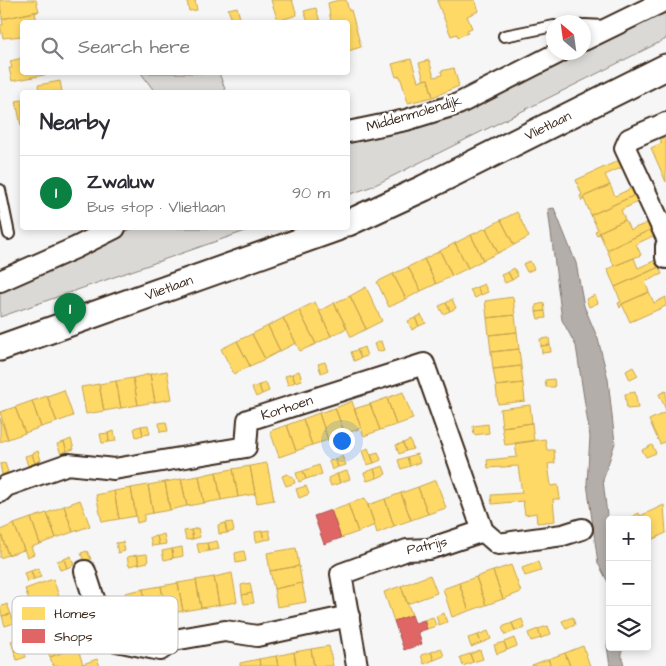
<!DOCTYPE html>
<html lang="en">
<head>
<meta charset="utf-8">
<style>
  :root { --surface:#fff; --page:#f7f7f7; --text:#2b2b33; --muted:#7c7c81; --line:#e1e1e2; --accent:#0b8043 }
  body { margin:0; font-family:"Architects Daughter",sans-serif; background:var(--page); color:var(--text) }
  .controls { position:absolute; right:15px; bottom:15px; display:grid; overflow:hidden; border-radius:5px; box-shadow:0 2px 8px #0003 }
  .controls button { width:45px; height:45px; display:grid; place-items:center; padding:0; border:0; border-bottom:1px solid var(--line); background:var(--surface); color:var(--text); font:25px sans-serif }
  .compass { position:absolute; left:546px; top:15px; width:45px; height:45px; border-radius:50%; background:var(--surface); box-shadow:0 2px 8px #0003; rotate:331deg }
  .you { position:absolute; left:341px; top:440px; width:18px; height:18px; margin:-12px; border:4px solid #fff; border-radius:50%; background:#1a73e8; box-shadow:0 0 0 8px #1a73e833 }
  .badge { display:grid; place-items:center; width:32px; height:32px; border-radius:50%; background:var(--accent); color:#fff; font-size:16px; font-weight:700 }
  .pin { position:absolute; translate:-50% -41px; filter:drop-shadow(0 1px 2px #0008) }
  .pin::after { content:''; position:absolute; top:26px; width:18px; height:15px; background:inherit; clip-path:polygon(0 0,100% 0,50% 100%) }
  .list { margin:0; padding:0; list-style:none }
  h2 { display:flex; justify-content:space-between; align-items:center; height:65px; margin:0; padding:0 20px; font-size:21px }
  h2 small { font-size:16px; font-weight:400; color:var(--muted) }
  .list li { display:grid; grid-template-columns:32px 1fr auto; gap:15px; align-items:center; box-sizing:border-box; height:75px; padding:0 20px; border-top:1px solid var(--line) }
  .list b { display:block; font-size:19px; white-space:nowrap }
  .list p { margin:0; font-size:16px; white-space:nowrap; color:var(--muted) }
  .list em { font-size:16px; font-style:normal; color:var(--muted) }
  .icon { flex:none; width:28px; height:28px; fill:none; stroke:currentColor; stroke-width:2; stroke-linecap:round; stroke-linejoin:round }
  .map { position:relative; flex:none; width:666px; height:666px; overflow:hidden }
  .search { position:absolute; background:var(--surface); box-shadow:0 2px 8px #0003; left:20px; top:20px; width:330px; height:55px; display:flex; align-items:center; gap:12px; box-sizing:border-box; padding:0 18px; border-radius:5px; color:var(--muted); font-size:19px }
  .panel { position:absolute; background:var(--surface); box-shadow:0 2px 8px #0003; left:20px; top:90px; width:330px; height:140px; border-radius:5px }
  .map>svg:first-child { display:block }
</style>
</head>
<body>
<div class="map">
<svg width="666" height="666" viewBox="0 0 666 666">
  <rect width="100%" height="100%" fill="#f7f6f6"/>
  <filter id="ink" filterUnits="userSpaceOnUse"><feTurbulence type="fractalNoise" baseFrequency=".02" numOctaves="2"/><feDisplacementMap in="SourceGraphic" scale="10" xChannelSelector="R" yChannelSelector="G"/><feConvolveMatrix kernelMatrix="1 2 1 2 8 2 1 2 1" color-interpolation-filters="sRGB"/></filter>
  <g filter="url(#ink)">
    <!-- grass -->
    <path fill="#dbd9d6" stroke="#8b827a" d="M666,8V39L373,186L348,195V144L486,97L576,53L584,52V49Z
      M141,73H219L226,92H155Z
      M134,228H254L0,317V285L28,276Z"/>
    <!-- water -->
    <path fill="#b4aeaa" stroke="#847972" d="M554,208L576,263L584,306L598,339L608,379L615,443L603,480L610,542V586L598,563L587,483L590,437L576,346L562,320L548,209Z
      M610,632V647H627L621,652L624,666H610L607,646Z"/>
    <!-- homes -->
    <path fill="#ffd966" stroke="#c4a450" d="M0,0H36L39,11L2,19Z
      M195,0L197,10L189,11L187,1Z
      M271,0H292L297,15L278,21Z
      M339,0H346L349,11L351,10L361,47L348,51V22H331L328,3Z
      M441,0H475L479,11L467,16L472,28L467,30L468,33L458,37L457,34L451,36L437,1Z
      M237,7L240,18L232,20L228,9Z
      M316,8L320,22H308L304,11Z
      M39,11L35,13L37,22H22V36L3,38L0,25H3L2,19Z
      M22,58V72L55,73L12,81L9,68H12L10,61Z
      M411,59L418,81L428,79L433,97L408,103L400,76L396,77L392,64Z
      M429,60L434,77L442,75L441,71L454,68L459,86L433,97L428,79L424,80L419,63Z
      M60,81L62,92H39L38,85Z
      M22,100V126H21L16,101Z
      M666,137V182L651,148L662,143L660,139Z
      M620,160L623,167L605,175L610,185L583,197L584,199L582,201L580,196L582,195L576,180Z
      M610,185L615,196L632,188L635,195L591,215L583,197Z
      M635,195L638,202L621,210L625,220L599,232L600,234L597,235L595,231L598,230L591,215Z
      M517,212L529,237L514,245L501,220Z
      M501,220L514,245L498,253L486,228Z
      M625,220L630,230L647,223L650,230L607,250L599,232Z
      M486,228L498,253L483,260L471,235Z
      M650,230L653,236L636,244L641,255L614,266L607,250Z
      M471,235L483,260L468,268L455,243Z
      M455,243L468,268L452,276L440,251Z
      M440,251L452,276L436,284L424,259Z
      M634,258L638,268L656,260L659,267L615,287L607,269Z
      M424,259L436,284L421,291L408,267Z
      M530,261L534,269L527,272L523,264Z
      M408,267L421,291L406,299L393,274Z
      M659,267L662,274L645,282L649,292L622,304L620,308L618,303L621,302L615,287Z
      M514,268L518,276L512,280L508,272Z
      M508,272L512,280L505,283L501,275Z
      M393,274L406,299L389,307L377,282Z
      M484,284L488,292L481,295L477,287Z
      M366,287L382,321L366,329L350,296Z
      M477,287L481,295L475,298L470,290Z
      M649,292L654,303L666,297V306L630,322L622,304Z
      M595,295L598,303L589,307L586,299Z
      M350,296L366,329L351,337L334,303Z
      M513,297L515,315L487,318L485,301Z
      M452,299L456,308L450,311L446,303Z
      M315,302L331,336L316,344L299,310Z
      M334,303L347,328L331,336L319,311Z
      M446,303L450,311L443,314L439,306Z
      M544,303L545,311L536,312V305Z
      M299,310L316,344L300,351L283,318Z
      M545,311L546,318L538,319L536,312Z
      M421,315L426,323L419,326L415,318Z
      M515,315L517,332L489,335L487,318Z
      M283,318L296,343L280,351L268,326Z
      M415,318L419,326L412,330L408,321Z
      M268,326L280,351L265,359L252,334Z
      M517,332L519,349L491,352L489,335Z
      M252,334L265,359L250,366L237,341Z
      M549,338L550,345L541,346L540,339Z
      M237,341L250,366L234,374L221,349Z
      M381,341L384,350L377,352L374,344Z
      M550,345L551,352L542,353L541,346Z
      M364,347L367,356L361,358L357,350Z
      M519,349L521,366L493,369L491,352Z
      M357,350L361,358L354,361L351,352Z
      M325,362L328,370L321,373L318,364Z
      M521,366L523,383L496,386L493,369Z
      M633,367L638,376L630,380L626,371Z
      M167,371L172,399L155,402L150,374Z
      M299,371L302,380L295,382L292,374Z
      M150,374L155,402L138,405L133,378Z
      M292,374L295,382L288,385L285,376Z
      M133,378L138,405L121,408L116,381Z
      M554,379L555,387H546L545,380Z
      M116,381L121,408L104,411L99,384Z
      M266,383L269,391L262,394L259,385Z
      M523,383L525,401L498,404L496,386Z
      M99,384L104,411L86,414L81,387Z
      M259,385L262,394L256,397L252,388Z
      M64,390L73,416L57,422L47,396Z
      M666,391V410L659,394Z
      M403,392L413,419L396,425L387,398Z
      M635,392L638,408L627,409L625,394Z
      M47,396L57,422L41,427L32,401Z
      M387,398L396,425L380,430L370,404Z
      M32,401L41,427L25,433L15,407Z
      M352,401L361,428L345,434L335,408Z
      M370,404L380,430L364,436L354,409Z
      M530,405L532,423L502,427L500,409Z
      M15,407L25,433L8,439L0,412Z
      M335,408L345,434L328,440L319,413Z
      M666,412V441L660,444L649,420Z
      M319,413L328,440L312,445L303,419Z
      M0,418L8,439L0,442Z
      M303,419L312,445L296,451L287,425Z
      M166,422L168,431L160,432L159,423Z
      M532,423L534,441L505,445L502,427Z
      M488,424L489,433L474,435L473,426Z
      M148,425L150,434L143,435L141,426Z
      M287,425L296,451L279,457L270,431Z
      M141,426L143,435L136,437L134,428Z
      M114,431L116,441L109,442L108,433Z
      M108,433L109,442L102,443L100,434Z
      M71,439L74,449L67,451L64,442Z
      M545,439L547,450H554L555,463L548,464L551,486L558,485L560,499H553L555,521L537,523L536,513L525,515L523,501L492,504L491,495L522,493L518,466L488,468L487,460L517,457L515,443Z
      M410,440L413,449L406,451L403,443Z
      M64,442L67,451L61,454L57,444Z
      M403,443L406,451L399,454L396,445Z
      M652,445L656,453L646,457L642,450Z
      M368,448L374,463L367,465L362,451Z
      M38,451L41,460L35,463L32,454Z
      M378,452L381,460L374,463L371,454Z
      M32,454L35,463L28,466L25,456Z
      M417,454L420,462L410,466L407,457Z
      M342,456L346,465L338,467L335,459Z
      M407,457L410,466L401,469L398,460Z
      M335,459L338,467L332,470L329,461Z
      M5,463L8,472L2,475L0,464Z
      M267,463L274,500L257,503L250,466Z
      M319,465L322,474L306,479L303,471Z
      M250,466L255,494L238,497L233,469Z
      M383,466L386,474L377,478L374,469Z
      M233,469L238,497L221,500L216,472Z
      M374,469L377,478L367,481L364,473Z
      M303,471L306,479L299,482L296,473Z
      M347,471L350,479L340,483L337,474Z
      M216,472L221,500L204,503L199,476Z
      M287,474L293,477L295,483L286,486L282,476Z
      M337,474L340,483L331,486L328,478Z
      M199,476L204,503L187,506L181,479Z
      M181,479L187,506L170,510L165,482Z
      M436,480L446,508L428,514L418,487Z
      M165,482L170,510L153,513L148,485Z
      M148,485L153,513L144,515V521L137,523L131,488Z
      M306,486L309,494L299,498L296,489Z
      M418,487L428,514L411,520L401,493Z
      M131,488L136,516L119,519L114,491Z
      M114,491L119,519L102,522L96,495Z
      M401,493L411,520L394,526L385,499Z
      M365,498L375,525L358,532L348,504Z
      M385,499L394,526L377,533L368,505Z
      M80,500L90,526L73,532L64,506Z
      M348,504L358,532L341,538L331,510Z
      M664,505L666,533L651,540L647,532V520H632L631,517L639,513L640,516Z
      M64,506L73,532L56,538L47,513Z
      M47,513L56,538L40,544L31,518Z
      M31,518L40,544L31,547L34,554L27,557L14,524Z
      M232,522L234,531L227,533L225,523Z
      M225,523L227,533L219,534L218,525Z
      M14,524L24,550L8,555L0,530Z
      M198,528L200,537L193,539L191,530Z
      M191,530L193,539L186,540L184,531Z
      M269,530L271,539L264,540L262,531Z
      M262,531L264,540L256,542L255,532Z
      M0,532L8,555L0,558Z
      M164,534L166,544L159,545L157,536Z
      M157,536L159,545L152,546L150,537Z
      M217,541L219,549L209,551L207,543Z
      M123,542L125,551L118,553L116,543Z
      M207,543L209,551L199,553L197,544Z
      M182,547L183,556L173,558L172,549Z
      M296,548L299,566L270,571L267,553Z
      M172,549L173,558L164,560L162,551Z
      M87,551L91,559L84,561L81,553Z
      M244,551L246,561L236,563L235,553Z
      M147,554L148,562L139,564L137,555Z
      M137,555L139,564L129,566L127,557Z
      M71,556L74,565L67,568L64,559Z
      M64,559L67,568L60,570L57,561Z
      M538,562L541,571L525,576L522,568Z
      M511,565L521,592L503,599L493,571Z
      M299,566L302,583L274,589L270,571Z
      M38,568L41,577L34,579L31,571Z
      M31,571L34,579L27,582L24,573Z
      M493,571L503,599L486,605L476,577Z
      M232,573L237,602L219,605L214,577Z
      M430,575L437,593L407,604L401,586Z
      M214,577L219,605L201,608L196,580Z
      M476,577L486,605L469,611L459,583Z
      M53,579L59,596L31,606L25,589Z
      M196,580L201,608L183,611L178,583Z
      M178,583L183,611L166,615L161,586Z
      M250,583L252,593L242,595L241,585Z
      M302,583L306,602L277,607L274,589Z
      M459,583L469,611L452,617L443,589Z
      M161,586L166,615L148,618L143,589Z
      M401,586L412,615L394,621L384,592Z
      M143,589L148,618L130,621L125,593Z
      M252,593L254,603L244,604L242,595Z
      M7,604L11,614L2,616L0,607Z
      M444,613L447,622L439,625L436,616Z
      M11,614L14,623L5,626L2,616Z
      M433,617L436,626L427,629L424,620Z
      M573,617L575,625L566,629L562,621Z
      M522,619L525,628L515,631L512,623Z
      M512,623L515,631L505,635L502,627Z
      M548,626L551,634L541,638L538,629Z
      M538,629L541,638L531,641L528,633Z
      M71,630L77,647L50,657L43,640Z
      M488,631L491,639L481,643L478,635Z
      M478,635L481,643L471,647L468,638Z
      M19,638L23,648L14,651L11,641Z
      M514,638L517,646L507,650L504,642Z
      M504,642L507,650L497,654L494,645Z
      M329,646L333,666H314L311,649Z
      M583,646L590,666H570L565,653Z
      M77,647L83,664L77,666H53L50,657Z
      M23,648L26,657L17,660L14,651Z
      M441,648L444,656L434,660L431,652Z
      M311,649L314,666H296L294,652Z
      M480,650L483,659L473,662L470,654Z
      M294,652L296,666H278L276,656Z
      M431,652L434,660L424,664L421,655Z
      M565,653L570,666H551L548,659Z
      M470,654L473,662L463,666L460,657Z
      M276,656L278,666H260L259,659Z
      M97,659L100,666H77L83,664Z
      M259,659L260,666H240V663Z
      M548,659L551,666H532V665Z"/>
    <!-- shops -->
    <path fill="#e06666" stroke="#ae5450" d="M331,510L341,538L324,544L314,516Z
      M412,615L415,623L424,620L427,629L418,632L422,644L404,650L394,621Z"/>
    <g fill="none" stroke-linecap="round" stroke-linejoin="round">
      <!-- service casing -->
      <g stroke="#3b2a1e" stroke-width="14">
        <path id="service" d="M584,25L605,26
          M504,36L554,26
          M0,190L9,234"/>
      </g>
      <!-- minor casing -->
      <g stroke="#3b2a1e" stroke-width="24">
        <path id="minor" d="M584,40L666,0
          M666,123L629,139L625,148L666,236
          M348,132L406,120L458,104L560,52
          M666,246V258
          M0,281L75,248L115,228
          M0,492L6,486L68,464L114,469L246,447L248,420L424,364L483,531
          M85,571L107,639L160,650L174,640L225,631L257,636L349,616
          M357,666L341,574L407,550L429,549L483,531L498,544L563,535L582,529"/>
      </g>
      <!-- tertiary casing -->
      <g stroke="#3b2a1e" stroke-width="29">
        <path id="tertiary" d="M348,223L424,188L666,67
          M0,348L337,228"/>
      </g>
      <!-- service -->
      <use href="#service" stroke="#fff" stroke-width="10"/>
      <!-- minor -->
      <use href="#minor" stroke="#fff" stroke-width="20"/>
      <!-- tertiary -->
      <use href="#tertiary" stroke="#fff" stroke-width="25"/>
    </g>
  </g>
  <g text-anchor="middle" dominant-baseline="central" stroke-width="5" stroke-linejoin="round" paint-order="stroke">
    <!-- street labels -->
    <g font-size="14" fill="#3b2a1e" stroke="#fff">
      <text transform="translate(414 114) rotate(-16)">Middenmolendijk</text>
      <text transform="translate(548 126) rotate(-26)">Vlietlaan</text>
      <text transform="translate(169 288) rotate(-20)">Vlietlaan</text>
      <text transform="translate(287 408) rotate(-18)">Korhoen</text>
      <text transform="translate(427 546) rotate(-12)">Patrijs</text>
    </g>
  </g>
  <!-- legend -->
  <rect x="12" y="596" width="166" height="58" rx="8" fill="#fff" stroke="#c4bfbc" stroke-width="1"/>
  <rect x="22" y="607" width="23" height="13" fill="#ffd966"/>
  <rect x="22" y="629" width="23" height="14" fill="#e06666"/>
  <g font-size="14" fill="#3b2a1e">
    <text x="54" y="618">Homes</text>
    <text x="54" y="641">Shops</text>
  </g>
</svg>
<div class="controls">
<button>+</button>
<button>−</button>
<button><svg class="icon" aria-label="layers" viewBox="0 0 24 24"><path d="M12 4l9 5-9 5-9-5zM3 14l9 5 9-5"/></svg></button>
</div>
<svg class="compass" viewBox="-18 -18 36 36"><path d="M0-13l5 13h-10z" fill="#e53935"/><path d="M0 13l5-13h-10z" fill="#7c7c81"/></svg>
<div class="you"></div>
<div class="pin badge" style="left:70px;top:334px">1</div>
<div class="search"><svg class="icon" aria-label="search" viewBox="0 0 24 24"><circle cx="10" cy="10" r="6"/><path d="M15 15l6 6"/></svg>Search here</div>
<section class="panel">
<h2>Nearby<small></small></h2>
<ul class="list">
<li><span class="badge">1</span><div><b>Zwaluw</b><p>Bus stop · Vlietlaan</p></div><em>90 m</em></li>
</ul>
</section>
</div>
</body>
</html>
